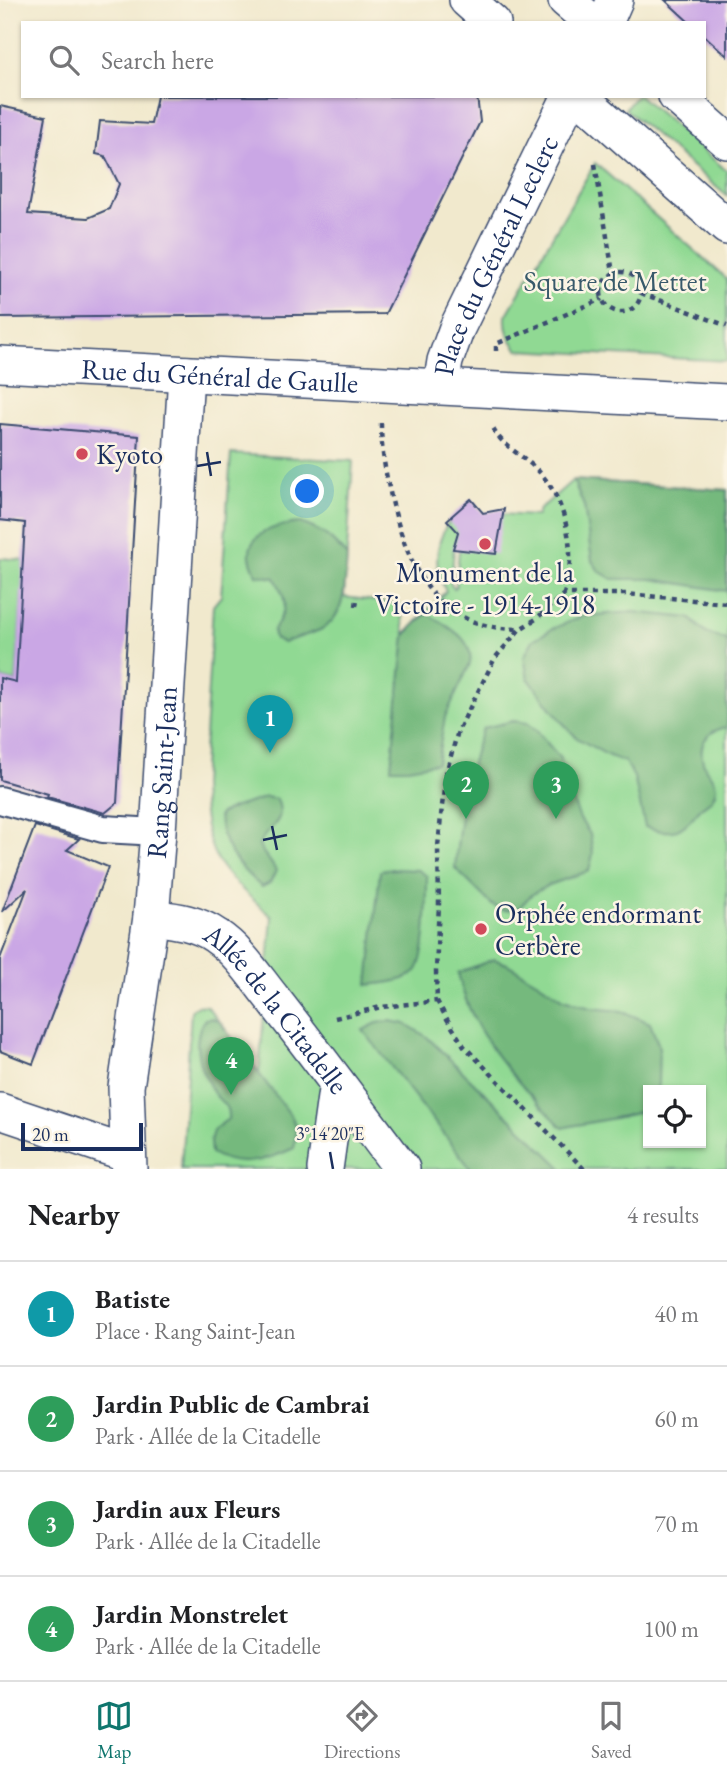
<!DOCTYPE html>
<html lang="en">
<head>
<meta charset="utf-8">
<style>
  :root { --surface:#fff; --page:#f6f6f6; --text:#202124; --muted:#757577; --line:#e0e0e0; --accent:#0f766e }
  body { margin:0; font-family:"EB Garamond",serif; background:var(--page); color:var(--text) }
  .controls { position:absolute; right:21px; bottom:21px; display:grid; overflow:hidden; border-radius:0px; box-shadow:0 2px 5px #0004 }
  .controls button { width:63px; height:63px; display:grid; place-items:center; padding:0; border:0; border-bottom:2px solid var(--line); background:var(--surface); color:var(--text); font:35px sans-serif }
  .scale { position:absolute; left:21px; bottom:18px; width:122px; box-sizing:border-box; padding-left:7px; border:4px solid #1b2f5e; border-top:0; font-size:19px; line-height:24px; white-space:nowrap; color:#1b2f5e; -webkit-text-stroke:5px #fcf5e5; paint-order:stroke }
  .you { position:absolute; left:308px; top:492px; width:24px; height:24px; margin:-18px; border:5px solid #fff; border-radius:50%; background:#1a73e8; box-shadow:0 0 0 10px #1a73e833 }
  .badge { display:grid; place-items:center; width:46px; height:46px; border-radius:50%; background:var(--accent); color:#fff; font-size:23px; font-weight:700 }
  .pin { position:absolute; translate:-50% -58px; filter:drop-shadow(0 2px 4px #0008) }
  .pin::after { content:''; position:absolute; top:37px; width:24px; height:21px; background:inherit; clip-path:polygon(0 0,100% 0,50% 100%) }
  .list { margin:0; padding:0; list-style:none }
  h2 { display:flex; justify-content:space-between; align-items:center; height:91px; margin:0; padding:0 28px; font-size:30px }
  h2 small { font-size:23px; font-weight:400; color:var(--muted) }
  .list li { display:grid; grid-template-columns:46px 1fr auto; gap:21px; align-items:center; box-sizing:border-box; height:105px; padding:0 28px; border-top:2px solid var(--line) }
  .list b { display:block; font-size:26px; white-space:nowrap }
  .list p { margin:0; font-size:23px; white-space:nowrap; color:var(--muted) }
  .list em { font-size:23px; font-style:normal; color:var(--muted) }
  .icon { flex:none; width:38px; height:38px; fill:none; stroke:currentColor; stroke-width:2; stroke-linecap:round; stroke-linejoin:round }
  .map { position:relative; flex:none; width:727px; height:1169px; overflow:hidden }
  .search { position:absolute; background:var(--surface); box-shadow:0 2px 5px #0004; left:21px; right:21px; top:21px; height:77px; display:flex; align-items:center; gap:18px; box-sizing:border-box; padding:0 24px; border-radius:0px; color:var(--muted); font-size:26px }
  .sheet { height:511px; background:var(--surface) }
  nav { display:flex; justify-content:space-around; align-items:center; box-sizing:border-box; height:98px; border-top:2px solid var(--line); background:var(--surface); font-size:19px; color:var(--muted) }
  nav a { display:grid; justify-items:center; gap:4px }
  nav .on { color:var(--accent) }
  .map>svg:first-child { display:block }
</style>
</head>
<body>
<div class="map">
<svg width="727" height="1169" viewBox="0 0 727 1169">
  <rect width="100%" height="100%" fill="#fcf5e5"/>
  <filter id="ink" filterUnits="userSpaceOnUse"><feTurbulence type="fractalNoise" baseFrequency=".0143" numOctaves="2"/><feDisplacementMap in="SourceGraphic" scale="14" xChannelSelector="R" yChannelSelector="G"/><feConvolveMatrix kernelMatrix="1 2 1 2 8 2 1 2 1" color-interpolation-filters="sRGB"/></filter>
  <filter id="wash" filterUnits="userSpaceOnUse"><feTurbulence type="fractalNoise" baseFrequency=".00686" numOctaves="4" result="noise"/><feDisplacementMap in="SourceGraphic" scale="28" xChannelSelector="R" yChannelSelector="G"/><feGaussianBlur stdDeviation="1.57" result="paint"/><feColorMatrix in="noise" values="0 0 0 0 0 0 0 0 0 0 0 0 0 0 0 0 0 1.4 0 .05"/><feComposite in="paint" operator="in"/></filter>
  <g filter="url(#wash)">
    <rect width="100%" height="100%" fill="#f1e9cd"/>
    <!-- green -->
    <path fill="#90d993" stroke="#568478" stroke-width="2" fill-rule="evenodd" d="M636,96H640L727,171V196L625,109Z
      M595,163L727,279V361L518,350C509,339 505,330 506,316Z
      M231,454L353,461L344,597L400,604L405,634L446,591C433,568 435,544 449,521L464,533L454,548L451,585L454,588L456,586L459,550H477L488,553L495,548L499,514L537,516L538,514V511L573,480L727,490V1169H181L191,1011C195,1005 201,1005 207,1006L259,1072L272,917C254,900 231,882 218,861C205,839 203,810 202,785L213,606L221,596ZM648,1090H701V1143H648Z
      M0,558L24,560L16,682L0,678Z"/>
    <!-- forest -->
    <path fill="#74b97d" stroke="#48746e" stroke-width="2" d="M573,480L727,490V591L651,579H612L599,571L592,561L584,506Z
      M300,523C324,531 330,537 347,556C345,582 347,617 320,630C308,635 295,638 283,643L275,639L273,631C288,608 288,602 275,578L257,575C235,538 268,526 300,523Z
      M633,612L690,618L706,633L727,640V727C705,731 696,746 705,767C708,775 715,778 716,786C716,791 714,797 710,801C708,804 704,805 701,808C694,815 688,826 677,830C666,833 655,830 645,827L634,777L625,762L609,756L577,738L562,722L528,678L524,657L533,640L552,629L583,616Z
      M427,613C445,626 475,637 470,664L445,717L437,763L408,768H391L405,635Z
      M513,721L527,723L538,732L559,757L571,780L573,801L580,819L590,834L593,854L589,871L549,885L531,895L518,909L504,910L492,905L455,868C459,819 466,773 483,728Z
      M265,797L277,799C288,826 265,825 259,846C264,855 271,861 276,871L270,883L262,887C240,870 219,843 219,815C230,806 251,804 265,797Z
      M392,869L418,870L427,876C427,893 427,962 415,972C404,983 382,983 368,985L380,871Z
      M494,959L507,964L538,982L564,999L590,1008L622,1011L650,1023L659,1046L658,1086L655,1090H648V1100L640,1112C615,1119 589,1122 563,1128C518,1083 471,1037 458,973Z
      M211,1018L219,1021L292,1117C297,1128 297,1136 294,1148C266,1161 238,1169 211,1153L210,1141L213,1130L228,1119C229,1103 221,1104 213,1092C211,1089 210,1085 208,1082C206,1077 202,1072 201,1067C196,1052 195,1031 205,1019Z
      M390,1021L406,1024L427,1037L563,1169H471L363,1030L377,1023Z"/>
    <g id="blocks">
      <!-- building -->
      <path fill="#caa7e5" d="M665,0H727V56L704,35V23H690Z
        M157,96H477L480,122L385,314L0,318V106L46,116L28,214L88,218L109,209L119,184L105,156L96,154L100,121L151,124Z
        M0,424L139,436L117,803L105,813L47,797L48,794L0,780V678L16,682L25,523L0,520Z
        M471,499L483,513L504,509L496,554L453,549L458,532L447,520Z
        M35,826L79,839L67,850L108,867L33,1064L0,1051V959L27,889L2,912Z"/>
    </g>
  </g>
  <g filter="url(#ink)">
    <use href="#blocks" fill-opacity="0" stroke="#3b4b6f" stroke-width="2"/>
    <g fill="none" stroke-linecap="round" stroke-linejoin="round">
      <!-- pedestrian casing -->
      <g stroke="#3b4b6f" stroke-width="30">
        <path id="pedestrian" d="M0,800L103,829L158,832"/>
      </g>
      <!-- minor casing -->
      <g stroke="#3b4b6f" stroke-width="38">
        <g id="minor">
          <path d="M467,0L493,23"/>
          <path d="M566,0L593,23"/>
          <path d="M605,23L615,0"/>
          <path d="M579,96L727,227"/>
          <path d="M676,96L727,141"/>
          <path id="s1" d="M0,364L727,402"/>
          <path id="s2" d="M441,386L445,361L457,328L570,96"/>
          <path id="s3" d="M151,917C174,920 196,922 216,936C239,951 256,978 273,999C317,1055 359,1112 402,1169"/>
          <path d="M0,1111L128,1154"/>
          <path id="s4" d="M129,1169L126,1087L151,917L158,832L186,374"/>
          <path d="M325,1169L337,1083"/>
        </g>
      </g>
      <!-- path -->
      <path stroke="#3b4b6f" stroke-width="4.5" stroke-dasharray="5 5" stroke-linecap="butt" d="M595,164L613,273
        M601 292a20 20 0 1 1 40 0a20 20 0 1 1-40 0Z
        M641,293L727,326
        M496,351V344L602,299
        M381,423C381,453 387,481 394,509C412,578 441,629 519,629
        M493,429C503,446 519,453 533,466C559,488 571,529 570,561C569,572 567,583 564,594
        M356,606L357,599
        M335,1018L381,1007L437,1001
        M584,1169L464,1046L447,1019L437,1001L436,971L439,903L438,847L442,806L446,773L458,731L495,658L520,629L536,619L564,594H626L727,603"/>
      <!-- pedestrian -->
      <use href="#pedestrian" stroke="#fff" stroke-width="26"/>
      <!-- minor -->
      <use href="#minor" stroke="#fff" stroke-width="35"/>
    </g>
  </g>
  <!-- ticks -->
  <path fill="none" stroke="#1b2f5e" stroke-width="2.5" d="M207,452L211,476M197,466L221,462M272,826L277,850M263,840L287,835M330,1152L333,1169"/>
  <!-- markers -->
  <g fill="#d1495b" stroke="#fcf5e5" stroke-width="2.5">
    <circle cx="82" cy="454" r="7"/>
    <circle cx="485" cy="544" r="7"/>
    <circle cx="481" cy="929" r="7"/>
  </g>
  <g text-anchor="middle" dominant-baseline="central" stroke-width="5" stroke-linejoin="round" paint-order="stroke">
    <!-- street labels -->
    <g font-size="28" fill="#1b2f5e" stroke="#fcf5e5">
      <text stroke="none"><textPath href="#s2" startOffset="142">Place du Général Leclerc</textPath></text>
      <text stroke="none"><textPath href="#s1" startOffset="220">Rue du Général de Gaulle</textPath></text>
      <text stroke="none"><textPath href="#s4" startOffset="399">Rang Saint-Jean</textPath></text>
      <text stroke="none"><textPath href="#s3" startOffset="163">Allée de la Citadelle</textPath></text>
    </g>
    <!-- park labels -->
    <g font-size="28" fill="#385a6b" stroke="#fcf5e5">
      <text x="615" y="281">Square de Mettet</text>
    </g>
    <!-- poi labels -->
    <g font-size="28" fill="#1b2f5e" stroke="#fcf5e5" text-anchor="start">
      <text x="96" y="454">Kyoto</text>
      <text x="485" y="572" text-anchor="middle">Monument de la<tspan x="485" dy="32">Victoire - 1914-1918</tspan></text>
      <text x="495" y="913">Orphée endormant<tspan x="495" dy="32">Cerbère</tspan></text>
    </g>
  </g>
  <g font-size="18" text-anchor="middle" fill="#1b2f5e" stroke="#fcf5e5" stroke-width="5" stroke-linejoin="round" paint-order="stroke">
    <text x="330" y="1140">3°14'20"E</text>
  </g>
</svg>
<div class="controls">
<button><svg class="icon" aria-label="locate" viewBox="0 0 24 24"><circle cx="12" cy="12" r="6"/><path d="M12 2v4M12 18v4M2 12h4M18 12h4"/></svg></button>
</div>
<div class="scale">20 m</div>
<div class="you"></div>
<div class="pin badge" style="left:270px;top:753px;background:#0f9aa8">1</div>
<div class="pin badge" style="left:466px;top:819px;background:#2e9e5b">2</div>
<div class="pin badge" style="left:556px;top:819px;background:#2e9e5b">3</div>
<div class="pin badge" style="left:231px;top:1095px;background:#2e9e5b">4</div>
<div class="search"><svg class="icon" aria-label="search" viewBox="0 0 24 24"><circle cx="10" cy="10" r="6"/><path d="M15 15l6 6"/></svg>Search here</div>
</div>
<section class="sheet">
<h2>Nearby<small>4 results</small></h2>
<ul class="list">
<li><span class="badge" style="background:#0f9aa8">1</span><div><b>Batiste</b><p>Place · Rang Saint-Jean</p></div><em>40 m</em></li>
<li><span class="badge" style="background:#2e9e5b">2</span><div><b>Jardin Public de Cambrai</b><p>Park · Allée de la Citadelle</p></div><em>60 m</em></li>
<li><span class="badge" style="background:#2e9e5b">3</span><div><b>Jardin aux Fleurs</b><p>Park · Allée de la Citadelle</p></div><em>70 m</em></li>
<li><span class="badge" style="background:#2e9e5b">4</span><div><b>Jardin Monstrelet</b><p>Park · Allée de la Citadelle</p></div><em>100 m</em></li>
</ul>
</section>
<nav>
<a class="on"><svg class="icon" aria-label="map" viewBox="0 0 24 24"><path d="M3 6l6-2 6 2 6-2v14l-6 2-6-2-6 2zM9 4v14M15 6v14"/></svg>Map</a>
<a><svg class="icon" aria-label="directions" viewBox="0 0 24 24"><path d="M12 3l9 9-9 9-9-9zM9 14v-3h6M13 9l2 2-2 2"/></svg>Directions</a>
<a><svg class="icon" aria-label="saved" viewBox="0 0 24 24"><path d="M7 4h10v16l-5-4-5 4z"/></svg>Saved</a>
</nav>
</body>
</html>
